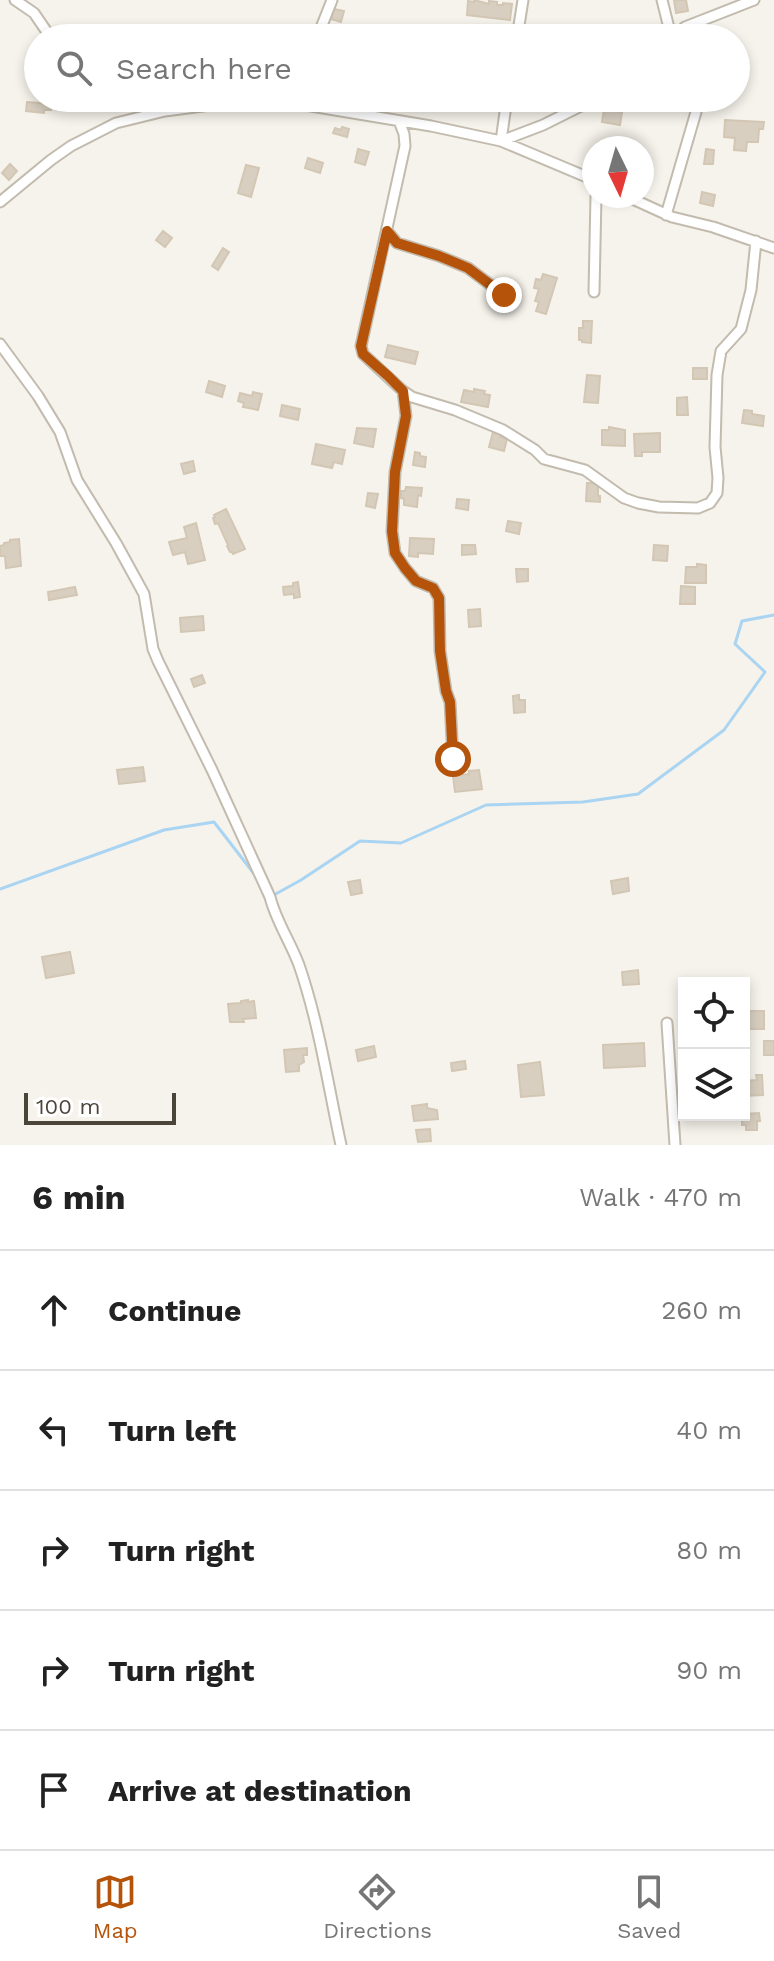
<!DOCTYPE html>
<html lang="en">
<head>
<meta charset="utf-8">
<style>
  :root { --surface:#fff; --page:#f6f6f6; --text:#222; --muted:#767676; --line:#e0e0e0; --accent:#b45309 }
  body { margin:0; font-family:"Work Sans",sans-serif; background:var(--page); color:var(--text) }
  .controls { position:absolute; right:24px; bottom:24px; display:grid; overflow:hidden; border-radius:0px; box-shadow:0 4px 12px #0003 }
  .controls button { width:72px; height:72px; display:grid; place-items:center; padding:0; border:0; border-bottom:2px solid var(--line); background:var(--surface); color:var(--text); font:40px sans-serif }
  .compass { position:absolute; left:582px; top:136px; width:72px; height:72px; border-radius:50%; background:var(--surface); box-shadow:0 4px 12px #0003; rotate:175deg }
  .scale { position:absolute; left:24px; bottom:20px; width:152px; box-sizing:border-box; padding-left:8px; border:4px solid #4b4439; border-top:0; font-size:22px; line-height:28px; white-space:nowrap; color:#4b4439; -webkit-text-stroke:6px #fff; paint-order:stroke }
  .stop { position:absolute; width:24px; height:24px; margin:-18px; border:6px solid #b45309; border-radius:50%; background:#fff }
  .stop.end { background:#b45309; border-color:#fff; box-shadow:0 2px 8px #0008 }
  .list { margin:0; padding:0; list-style:none }
  h2 { display:flex; justify-content:space-between; align-items:center; height:104px; margin:0; padding:0 32px; font-size:34px }
  h2 small { font-size:26px; font-weight:400; color:var(--muted) }
  .list li { display:grid; grid-template-columns:52px 1fr auto; gap:24px; align-items:center; box-sizing:border-box; height:120px; padding:0 32px; border-top:2px solid var(--line) }
  .list b { display:block; font-size:30px; white-space:nowrap }
  .list em { font-size:26px; font-style:normal; color:var(--muted) }
  .icon { flex:none; width:44px; height:44px; fill:none; stroke:currentColor; stroke-width:2; stroke-linecap:round; stroke-linejoin:round }
  .map { position:relative; flex:none; width:774px; height:1145px; overflow:hidden }
  .search { position:absolute; background:var(--surface); box-shadow:0 4px 12px #0003; left:24px; right:24px; top:24px; height:88px; display:flex; align-items:center; gap:20px; box-sizing:border-box; padding:0 28px; border-radius:44px; color:var(--muted); font-size:30px }
  .sheet { height:704px; background:var(--surface) }
  nav { display:flex; justify-content:space-around; align-items:center; box-sizing:border-box; height:112px; border-top:2px solid var(--line); background:var(--surface); font-size:22px; color:var(--muted) }
  nav a { display:grid; justify-items:center; gap:4px }
  nav .on { color:var(--accent) }
  .map>svg:first-child { display:block }
</style>
</head>
<body>
<div class="map">
<svg width="774" height="1145" viewBox="0 0 774 1145">
  <rect width="100%" height="100%" fill="#f6f3ec"/>
  <g fill="none" stroke-linecap="round" stroke-linejoin="round">
    <!-- stream -->
    <path stroke="#a9d4f2" stroke-width="3" d="M0,889L164,830L214,822L255,875
      M272,896L301,880L360,841L401,843L486,805L583,802L638,794L724,730L765,672L735,644L742,621L774,615"/>
  </g>
  <!-- building -->
  <path fill="#d8cfc1" stroke="#d3c7b4" stroke-width="2" d="M474,0L489,4V1L497,2V5H503V3L512,4L510,20L467,15L468,1L474,2Z
    M674,0H686L688,11L676,13Z
    M334,9L344,11L341,22L331,19Z
    M27,102L51,104V110H44V113L26,111Z
    M604,109L622,112L620,125L602,122Z
    M725,120L764,122L763,129H759L758,142H747L746,151L734,150L735,138L724,137Z
    M342,127L349,129L347,137L333,133L335,128L341,130Z
    M358,149L369,152L365,165L355,162Z
    M706,149L714,150L713,164H704Z
    M308,158L323,163L320,173L305,168Z
    M10,164L17,171L9,180L2,173Z
    M246,165L259,168L251,197L238,193Z
    M702,192L715,195L713,206L700,203Z
    M163,231L172,238L165,247L156,240Z
    M223,248L229,252L218,270L212,266Z
    M543,274L557,278L546,314L536,311L539,302L535,301L539,289L534,288L536,279L541,280Z
    M583,321H592L591,343L582,342V340H579V328H583Z
    M388,345L418,352L415,364L385,357Z
    M693,368H707V379H693Z
    M587,375L600,376L598,403L584,402Z
    M209,381L225,386L222,397L206,392Z
    M474,389L485,391L484,394L490,395L488,407L461,402L464,390L474,392Z
    M253,392L262,394L258,410L243,407L244,403L238,401L240,393L252,396Z
    M687,397L688,415H677V398Z
    M282,405L300,409L298,420L280,416Z
    M744,410L752,411V414L764,416L763,426L742,423Z
    M609,427L625,430V446L602,445V430H609Z
    M357,428L376,429L373,447L354,443Z
    M493,432L500,434V437L507,439L504,451L489,447Z
    M660,433V452H642V456H635L634,434Z
    M316,444L345,450L342,464L334,462L332,468L312,464Z
    M415,452L420,453V456L426,457L425,467L413,465Z
    M193,461L195,471L184,474L181,464Z
    M587,483H598V496H600V502L586,501Z
    M406,487L422,488L421,496L418,495L417,507L404,505V499L401,498V491H405Z
    M368,493L378,494L375,508L366,506Z
    M457,499L469,500L468,510L456,508Z
    M226,509L245,549L233,554L232,552H230L227,546L228,545L218,523L215,524L213,518L215,517L214,515Z
    M508,521L521,523L519,534L506,531Z
    M196,523L205,560L188,564L185,552L173,555L169,542L187,538L184,527Z
    M410,538L434,539L433,554L418,553V557L409,556Z
    M19,539L21,566L6,568L5,556H0V546L4,545V543L10,542V540Z
    M462,545H475L476,554L462,555Z
    M654,545L668,546L667,561L653,560Z
    M697,564L706,565V583H685L686,567H697Z
    M516,569H528V581L517,582Z
    M298,582L300,597L294,598V594L284,595L283,587L293,586V583Z
    M681,586L695,587V604H680Z
    M75,587L77,595L49,600L48,592Z
    M480,609L481,626L469,627L468,610Z
    M203,616L204,630L181,632L180,618Z
    M202,675L205,683L194,687L191,679Z
    M519,695V700H525V712L514,713L513,696Z
    M143,767L145,781L119,784L117,770Z
    M479,770L482,789L455,792L453,776L469,774V771Z
    M628,878L629,891L613,894L611,881Z
    M360,880L362,893L351,895L348,882Z
    M70,952L74,973L46,978L42,957Z
    M638,970L639,984L623,985L622,972Z
    M248,1000V1002L254,1001L256,1018L243,1019L244,1022H230L228,1004L241,1003V1001Z
    M744,1011H764V1029H744Z
    M764,1041H774V1055H764Z
    M644,1043L645,1066L604,1068L603,1045Z
    M374,1046L376,1057L358,1061L356,1050Z
    M307,1048V1055H303L304,1062L299,1065V1071L286,1072L284,1050Z
    M465,1061L466,1069L452,1071L451,1063Z
    M540,1062L544,1095L521,1097L518,1065Z
    M756,1075H762L763,1095L744,1096V1081L757,1080Z
    M427,1104V1108L437,1110L438,1119L414,1121L412,1106Z
    M759,1113L760,1121H757V1130H746V1125H742V1116H745V1114Z
    M430,1129L431,1141L418,1142L416,1130Z"/>
  <g fill="none" stroke-linecap="round" stroke-linejoin="round">
    <!-- street casing -->
    <g stroke="#c2bbae" stroke-width="13">
      <path id="street" d="M15,0L34,13L47,32L61,38
        M662,0L670,32V38
        M317,38L332,0
        M517,38L523,0
        M673,38L685,27L754,0
        M172,98L186,108
        M399,121L404,134L405,146L361,346L363,354L403,391L412,397L455,410L503,430L535,450L544,459L585,470L624,498L638,503L659,507L698,508L710,503L717,493L718,478L715,447L717,375L721,351L741,329L751,290L756,241
        M501,141L543,125L597,98
        M501,141L507,98
        M626,196L672,217L713,227L774,248
        M0,202L51,160L71,146L116,123L165,111L240,101H279L311,106L431,126L501,141L594,180
        M666,215L696,112
        M387,231L397,243L439,256L468,268L504,295
        M594,292L596,196
        M0,344L38,396L60,432L77,480L116,543L144,594L153,649L158,661L212,770L270,897C276,921 290,941 299,965C319,1023 328,1085 341,1145
        M403,391L406,416L395,472L392,531L395,553L405,568L416,581L433,588L439,598L440,651L446,691L450,702L453,759
        M667,1023L675,1145"/>
    </g>
    <!-- street -->
    <use href="#street" stroke="#fff" stroke-width="9"/>
  </g>
  <g fill="none" stroke-linecap="round" stroke-linejoin="round">
    <!-- route -->
    <path stroke="#b45309" stroke-width="10" d="M453,759L450,702L446,691L440,651L439,598L433,588L416,581L405,568L395,553L392,531L395,472L406,416L403,391L388,376L363,354L361,346L387,231L397,243L439,256L468,268L504,295"/>
  </g>
</svg>
<div class="controls">
<button><svg class="icon" aria-label="locate" viewBox="0 0 24 24"><circle cx="12" cy="12" r="6"/><path d="M12 2v4M12 18v4M2 12h4M18 12h4"/></svg></button>
<button><svg class="icon" aria-label="layers" viewBox="0 0 24 24"><path d="M12 4l9 5-9 5-9-5zM3 14l9 5 9-5"/></svg></button>
</div>
<svg class="compass" viewBox="-18 -18 36 36"><path d="M0-13l5 13h-10z" fill="#e53935"/><path d="M0 13l5-13h-10z" fill="#767676"/></svg>
<div class="scale">100 m</div>
<div class="stop" style="left:453px;top:759px"></div>
<div class="stop end" style="left:504px;top:295px"></div>
<div class="search"><svg class="icon" aria-label="search" viewBox="0 0 24 24"><circle cx="10" cy="10" r="6"/><path d="M15 15l6 6"/></svg>Search here</div>
</div>
<section class="sheet">
<h2>6 min<small>Walk · 470 m</small></h2>
<ul class="list">
<li><svg class="icon" aria-label="ahead" viewBox="0 0 24 24"><path d="M12 20V5M6 11l6-6 6 6"/></svg><div><b>Continue</b></div><em>260 m</em></li>
<li><svg class="icon" aria-label="left" viewBox="0 0 24 24"><path d="M17 20v-9H6M10 6l-5 5 5 5"/></svg><div><b>Turn left</b></div><em>40 m</em></li>
<li><svg class="icon" aria-label="right" viewBox="0 0 24 24"><path d="M7 20v-9h11M14 6l5 5-5 5"/></svg><div><b>Turn right</b></div><em>80 m</em></li>
<li><svg class="icon" aria-label="right" viewBox="0 0 24 24"><path d="M7 20v-9h11M14 6l5 5-5 5"/></svg><div><b>Turn right</b></div><em>90 m</em></li>
<li><svg class="icon" aria-label="arrive" viewBox="0 0 24 24"><path d="M6 21V4h12l-3 4 3 4H6"/></svg><div><b>Arrive at destination</b></div></li>
</ul>
</section>
<nav>
<a class="on"><svg class="icon" aria-label="map" viewBox="0 0 24 24"><path d="M3 6l6-2 6 2 6-2v14l-6 2-6-2-6 2zM9 4v14M15 6v14"/></svg>Map</a>
<a><svg class="icon" aria-label="directions" viewBox="0 0 24 24"><path d="M12 3l9 9-9 9-9-9zM9 14v-3h6M13 9l2 2-2 2"/></svg>Directions</a>
<a><svg class="icon" aria-label="saved" viewBox="0 0 24 24"><path d="M7 4h10v16l-5-4-5 4z"/></svg>Saved</a>
</nav>
</body>
</html>
